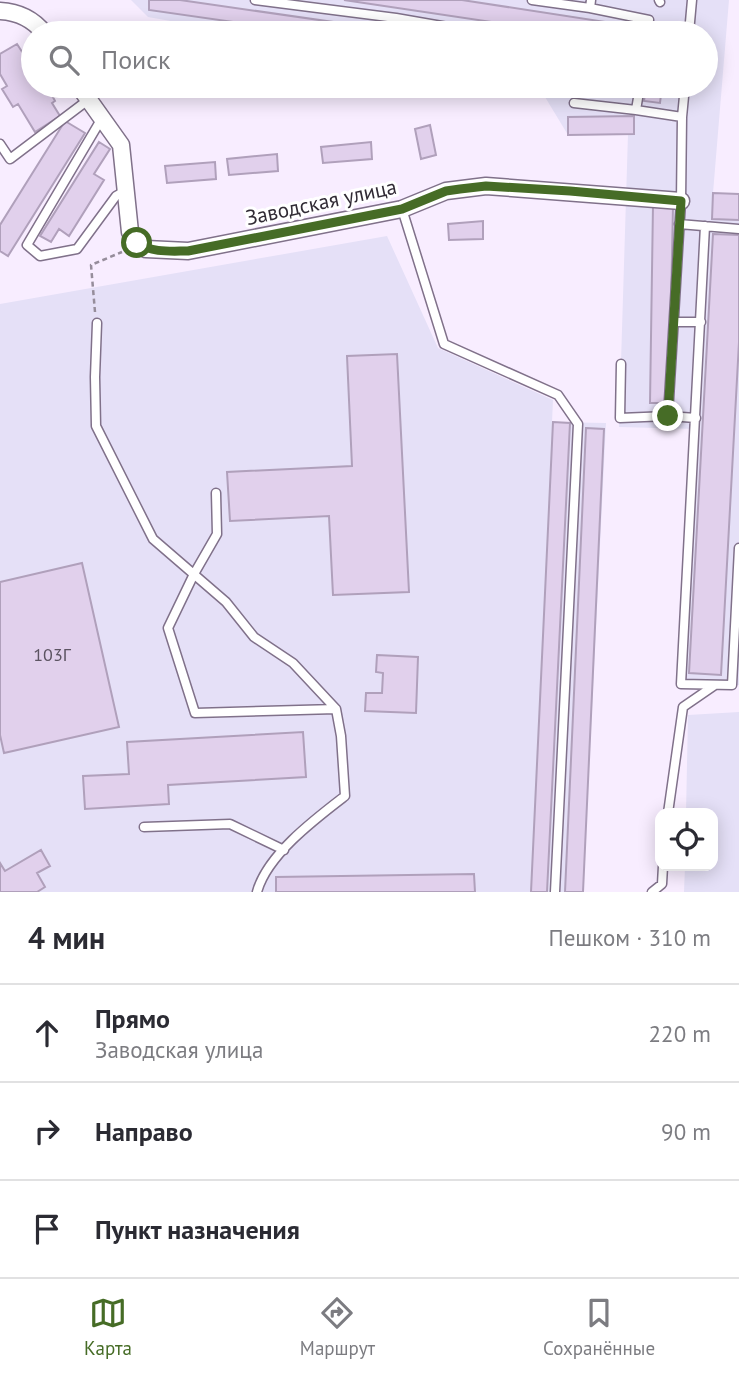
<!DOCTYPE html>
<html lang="ru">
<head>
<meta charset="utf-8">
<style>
  :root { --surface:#fff; --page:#f7f7f7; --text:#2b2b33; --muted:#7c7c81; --line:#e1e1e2; --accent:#466c26 }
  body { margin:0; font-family:"PT Sans",sans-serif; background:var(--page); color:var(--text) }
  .controls { position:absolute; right:21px; bottom:21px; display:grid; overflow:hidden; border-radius:14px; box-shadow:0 4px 18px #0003 }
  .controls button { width:63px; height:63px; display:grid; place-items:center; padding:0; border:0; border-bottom:2px solid var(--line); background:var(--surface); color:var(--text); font:35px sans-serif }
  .stop { position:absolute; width:21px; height:21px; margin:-16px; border:5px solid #466c26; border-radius:50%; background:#fff }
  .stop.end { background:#466c26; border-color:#fff; box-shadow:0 2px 7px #0008 }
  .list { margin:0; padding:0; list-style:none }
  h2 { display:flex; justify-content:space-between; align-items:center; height:91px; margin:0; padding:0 28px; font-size:30px }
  h2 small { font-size:23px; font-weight:400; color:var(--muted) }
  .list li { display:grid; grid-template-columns:46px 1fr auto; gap:21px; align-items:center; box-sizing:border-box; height:98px; padding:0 28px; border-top:2px solid var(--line) }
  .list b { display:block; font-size:26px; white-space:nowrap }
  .list p { margin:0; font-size:23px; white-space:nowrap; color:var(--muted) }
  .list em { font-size:23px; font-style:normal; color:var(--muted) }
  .icon { flex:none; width:38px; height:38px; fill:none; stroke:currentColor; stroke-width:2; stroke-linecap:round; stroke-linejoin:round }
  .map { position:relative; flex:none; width:739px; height:892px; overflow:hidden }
  .search { position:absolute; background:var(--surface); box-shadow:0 4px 18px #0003; left:21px; right:21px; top:21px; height:77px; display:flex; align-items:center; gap:18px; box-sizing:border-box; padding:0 24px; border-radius:38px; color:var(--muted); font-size:26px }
  .sheet { height:385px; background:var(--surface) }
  nav { display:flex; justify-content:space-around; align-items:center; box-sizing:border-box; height:98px; border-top:2px solid var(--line); background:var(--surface); font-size:19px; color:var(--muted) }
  nav a { display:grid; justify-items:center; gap:4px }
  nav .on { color:var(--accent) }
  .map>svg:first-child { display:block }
</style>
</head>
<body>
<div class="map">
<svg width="739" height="892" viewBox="0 0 739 892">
  <rect width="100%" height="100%" fill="#f8edff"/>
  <!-- industrial -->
  <path fill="#e5e0f7" d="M131,0H729L713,193L739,194V685L681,684L695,429L619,427L628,134L568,135L542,92L526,86H706V33H238L148,17Z
    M387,236L438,348L553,400L552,422L606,423L583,892H0V304Z
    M739,712V892H684L685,866H713V813H686L688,715Z"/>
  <!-- building -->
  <path fill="#e1d0ec" stroke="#b0a0bb" stroke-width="2" d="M149,0H180L410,33H310L149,10Z
    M344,0H462L638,27L637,33H565Z
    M17,44L26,58L28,56L33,65V86H47L55,101L52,103L60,116L35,132L18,104L13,107L2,89L7,86L0,74V54Z
    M565,86H624L623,96Z
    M646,86H662L660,103L644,101Z
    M634,116V134L568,135V117Z
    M65,121L85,133L8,256L0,251V225Z
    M430,125L436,155L421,159L415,129Z
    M99,142L110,149L94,174L104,180L69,236L59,229L51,242L40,236Z
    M371,142L372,159L323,163L321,147Z
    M277,154L278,171L229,175L227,159Z
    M215,162L216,179L167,183L165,166Z
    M713,193L739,194V220L712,219Z
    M653,205L673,206L669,403H650Z
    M483,221V239L449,240L448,224Z
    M713,234L739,235V342L721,675L689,673Z
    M397,354L409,592L333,595L329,516L230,521L227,472L352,466L347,356Z
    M553,422L570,423L547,892H531Z
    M586,428L604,429L583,892H565Z
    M82,563L119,727L4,753L0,735V582Z
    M377,655L418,657L416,713L365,711L366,693H382L383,673L376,672Z
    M303,732L306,777L168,785L169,804L85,809L83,776L129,774L127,742Z
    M41,850L50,866L37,873L45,887L37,892H0V863L5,871Z
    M474,874L475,892H276V877Z"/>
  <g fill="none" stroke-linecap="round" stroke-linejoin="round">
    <!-- service casing -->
    <g stroke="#80718a" stroke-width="11">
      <path id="service" d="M255,0L396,18L482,33
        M532,0L590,8
        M591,0L590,8L649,20
        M659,0L660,2
        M689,33L692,0
        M574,103L636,110L640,86
        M682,117L685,86
        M102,118L27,245L40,256L77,249L116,196L125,191
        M0,144L10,159L88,100
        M402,209L444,344L558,395L578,424L555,892
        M679,224L739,229
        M705,226L681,684L732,685L739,548
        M675,322H701
        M97,323L95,377L96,426L153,539L226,602L254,637L293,663L336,709L341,736L345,796C315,819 267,855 257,892
        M621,364L620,418L668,416L681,201L682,117L636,110
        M668,416L696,418
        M216,493L217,534L194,574L168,628L195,713L336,709
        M668,813L683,707L715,685
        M144,827L230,824L284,850
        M652,892L662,884L663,866"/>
    </g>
    <!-- minor casing -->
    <g stroke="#80718a" stroke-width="19">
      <path id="minor" d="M0,11C18,12 33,19 44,33
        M79,86L121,145L130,232L137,243L146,249L188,251L402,209L446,191L486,186L681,201"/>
    </g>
    <!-- path -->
    <path stroke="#968d9b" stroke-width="2.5" stroke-dasharray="5 3.5" stroke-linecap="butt" d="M95,312L91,265L122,252"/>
    <!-- service -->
    <use href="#service" stroke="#fff" stroke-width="8"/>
    <!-- minor -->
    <use href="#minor" stroke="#fff" stroke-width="16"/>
  </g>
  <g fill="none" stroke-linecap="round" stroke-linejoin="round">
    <!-- route -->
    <path stroke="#466c26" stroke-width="9" d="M137,243C153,253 170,251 188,251L402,209L446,191L460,189L486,186L570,191L681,201L668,416"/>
  </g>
  <g text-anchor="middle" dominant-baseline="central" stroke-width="6" stroke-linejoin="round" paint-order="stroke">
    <!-- number labels -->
    <g font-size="18" fill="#5c5462">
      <text x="52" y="654">103Г</text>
    </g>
    <!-- street labels -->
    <g font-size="21" fill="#302a34" stroke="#fff">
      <text transform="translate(321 202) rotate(-12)">Заводская улица</text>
    </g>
  </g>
</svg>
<div class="controls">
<button><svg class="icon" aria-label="locate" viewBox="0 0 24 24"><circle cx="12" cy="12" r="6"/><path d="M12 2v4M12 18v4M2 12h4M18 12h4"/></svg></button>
</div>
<div class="stop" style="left:137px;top:243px"></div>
<div class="stop end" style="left:668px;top:416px"></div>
<div class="search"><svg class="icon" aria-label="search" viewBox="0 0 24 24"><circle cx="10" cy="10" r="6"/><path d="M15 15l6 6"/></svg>Поиск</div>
</div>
<section class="sheet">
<h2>4 мин<small>Пешком · 310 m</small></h2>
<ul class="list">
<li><svg class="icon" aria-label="ahead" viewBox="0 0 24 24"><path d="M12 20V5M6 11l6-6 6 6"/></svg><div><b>Прямо</b><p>Заводская улица</p></div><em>220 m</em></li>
<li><svg class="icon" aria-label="right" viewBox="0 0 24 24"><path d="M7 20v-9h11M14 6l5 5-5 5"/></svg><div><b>Направо</b></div><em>90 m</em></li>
<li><svg class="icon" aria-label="arrive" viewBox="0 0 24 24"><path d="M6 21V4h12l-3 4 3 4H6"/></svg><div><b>Пункт назначения</b></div></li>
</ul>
</section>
<nav>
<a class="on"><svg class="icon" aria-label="map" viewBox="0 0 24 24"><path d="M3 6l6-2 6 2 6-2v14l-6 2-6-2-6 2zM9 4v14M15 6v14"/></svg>Карта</a>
<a><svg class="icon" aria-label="directions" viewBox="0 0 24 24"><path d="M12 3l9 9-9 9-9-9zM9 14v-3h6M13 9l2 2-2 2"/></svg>Маршрут</a>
<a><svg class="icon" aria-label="saved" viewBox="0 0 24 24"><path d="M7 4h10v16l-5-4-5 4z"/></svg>Сохранённые</a>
</nav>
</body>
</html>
